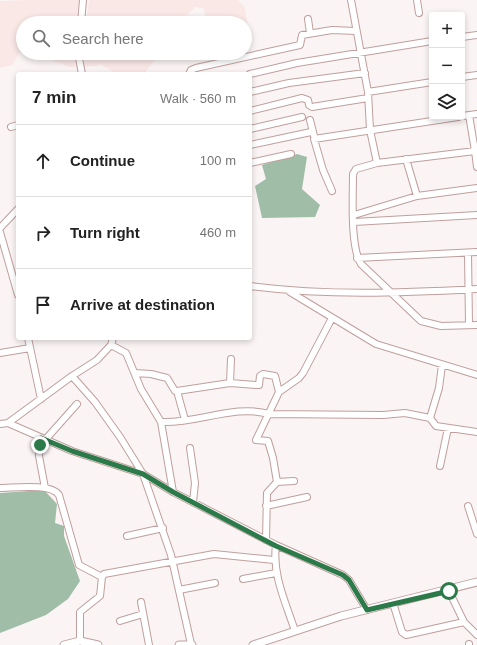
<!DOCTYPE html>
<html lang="en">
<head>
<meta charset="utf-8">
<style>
  :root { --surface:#fff; --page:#f6f6f6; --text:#222; --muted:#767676; --line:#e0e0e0 }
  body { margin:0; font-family:Helvetica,sans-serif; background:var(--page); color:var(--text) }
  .controls { position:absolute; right:12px; top:12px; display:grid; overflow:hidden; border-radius:4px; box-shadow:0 2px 6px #0003 }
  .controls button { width:36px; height:36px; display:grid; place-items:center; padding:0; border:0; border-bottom:1px solid var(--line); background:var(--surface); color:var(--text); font:20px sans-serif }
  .stop { position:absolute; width:12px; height:12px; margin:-9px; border:3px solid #2c7a49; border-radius:50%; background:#fff }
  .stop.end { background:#2c7a49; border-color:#fff; box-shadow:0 1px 4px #0008 }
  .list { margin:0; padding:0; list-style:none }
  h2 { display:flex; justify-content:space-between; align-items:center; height:52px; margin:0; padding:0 16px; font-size:17px }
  h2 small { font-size:13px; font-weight:400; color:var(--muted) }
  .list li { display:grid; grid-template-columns:26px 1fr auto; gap:12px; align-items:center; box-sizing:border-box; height:72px; padding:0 16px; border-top:1px solid var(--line) }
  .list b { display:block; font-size:15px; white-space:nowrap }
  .list em { font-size:13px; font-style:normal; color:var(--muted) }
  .icon { flex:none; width:22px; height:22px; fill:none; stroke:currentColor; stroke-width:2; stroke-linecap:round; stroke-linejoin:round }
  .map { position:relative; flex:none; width:477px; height:645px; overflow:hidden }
  .search { position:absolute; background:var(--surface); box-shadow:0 2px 6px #0003; left:16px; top:16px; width:236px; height:44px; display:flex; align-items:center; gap:10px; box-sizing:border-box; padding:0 14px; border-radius:22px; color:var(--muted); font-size:15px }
  .panel { position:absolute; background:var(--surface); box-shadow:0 2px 6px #0003; left:16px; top:72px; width:236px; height:268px; border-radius:4px }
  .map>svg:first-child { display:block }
</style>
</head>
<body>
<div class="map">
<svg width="477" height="645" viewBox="0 0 477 645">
  <rect width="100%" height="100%" fill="#fbf4f4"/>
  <!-- built -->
  <path fill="#fae8e7" d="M29,0H79L76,23H23V53H75V67H69L52,60L32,58L20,52L12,65L0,68V1Z
    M89,0H238L245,8L247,22L246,34L245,35V23H208L203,8L195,7L183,19L184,23H86Z
    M83,53H160L144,74H118L101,65L84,67Z"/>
  <!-- water -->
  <path fill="#a0bda7" d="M297,154L307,157L302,189L320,205L315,217L262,218L255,186L266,179L262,165Z
    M44,490L57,504L55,523L64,526V536L80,581L68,599L46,615L0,633V493Z"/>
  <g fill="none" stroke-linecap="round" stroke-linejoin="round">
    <!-- minor casing -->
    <g stroke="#bf9f9d" stroke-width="8">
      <path id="minor" d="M351,0L368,92L370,130L377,163
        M417,0L419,13
        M308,19L310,33
        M81,23L83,0
        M462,37L477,35
        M78,53L82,74
        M189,74L191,70L196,68L300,45L302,35L332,30L356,31
        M250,74L297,63L432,41
        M462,77L477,75
        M250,92L289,83L365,73
        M368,92L432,82
        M250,111L302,98L308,100L309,105L312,107L368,98
        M469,115L475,151L377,163L356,169L353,174C353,196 350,247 361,264L421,321L441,326L477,325
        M462,116L477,114
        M310,120L314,136
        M11,127L18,125
        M250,129L302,117
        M250,145L311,132L313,133
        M475,151L477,167
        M406,159L417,196
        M250,163L291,154
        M332,191L323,170L314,139L458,117
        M354,215L417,196L477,188
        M354,222L477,215
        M0,228L18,209
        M0,232L18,295
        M468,253L469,325
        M357,258L477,252
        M250,286C326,296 401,293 477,289
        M290,292L376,344L477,375
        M28,338L41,399
        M111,345L126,353L141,389L161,422C197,424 234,404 269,414L383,415L405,413L430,418L439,388L442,365
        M0,353L30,348
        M135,373L151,374L167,378L175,391H177L185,420
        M72,376L95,402L120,437L143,474L171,555L191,644
        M230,383L231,359
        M177,391L230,383L256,385H259L260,376L263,374L275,376L279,392
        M430,418L436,426L477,432
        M161,422L173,492
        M8,423L72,376L97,360L111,345L113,338
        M0,424L8,423L72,451L143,474L173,492L276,545L343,575L349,580L367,610
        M41,438L39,456L45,488
        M45,440L77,404
        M190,448L195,483L193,502
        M440,466L448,428
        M277,482L273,458L268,441L256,440L279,392L299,378L303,373L332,318
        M0,488C14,488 51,483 59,495L79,565L102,577
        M266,506L307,497
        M468,506L477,534
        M127,536L163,528
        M266,540L267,493L277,482L294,481
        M276,545C272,575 286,603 295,631
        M243,579L276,573
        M179,590L215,583
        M449,591L464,622L477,635
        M141,602L149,645
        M393,603L402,632L406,635L464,622
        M120,621L143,614
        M80,641V612L100,596L102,577L104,574L214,554L274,560
        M469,644V645"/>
    </g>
    <!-- tertiary casing -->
    <g stroke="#bf9f9d" stroke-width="9">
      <path id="tertiary" d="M64,645L80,641L98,645
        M179,645H192
        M253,645L341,616L477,582"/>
    </g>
    <!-- minor -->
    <use href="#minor" stroke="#fff" stroke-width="6"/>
    <!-- tertiary -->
    <use href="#tertiary" stroke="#fff" stroke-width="7"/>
  </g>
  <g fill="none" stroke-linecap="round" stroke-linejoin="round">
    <!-- route -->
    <path stroke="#2c7a49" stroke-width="5" d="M40,445L41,438L72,451L143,474L173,492L276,546L343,575L349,580L367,610L449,591"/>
  </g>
</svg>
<div class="controls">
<button>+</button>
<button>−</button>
<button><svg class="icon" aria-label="layers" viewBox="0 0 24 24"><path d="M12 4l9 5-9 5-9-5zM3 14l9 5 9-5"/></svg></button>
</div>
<div class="stop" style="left:449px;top:591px"></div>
<div class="stop end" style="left:40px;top:445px"></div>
<div class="search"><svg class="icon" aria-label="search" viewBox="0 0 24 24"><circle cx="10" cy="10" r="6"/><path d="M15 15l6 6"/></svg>Search here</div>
<section class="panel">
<h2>7 min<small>Walk · 560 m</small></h2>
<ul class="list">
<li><svg class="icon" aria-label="ahead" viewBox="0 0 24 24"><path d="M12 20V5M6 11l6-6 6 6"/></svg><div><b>Continue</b></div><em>100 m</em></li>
<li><svg class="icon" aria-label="right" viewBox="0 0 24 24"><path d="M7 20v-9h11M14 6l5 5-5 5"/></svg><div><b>Turn right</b></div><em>460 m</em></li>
<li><svg class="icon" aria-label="arrive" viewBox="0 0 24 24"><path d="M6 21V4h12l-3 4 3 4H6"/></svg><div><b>Arrive at destination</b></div></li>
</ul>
</section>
</div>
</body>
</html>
